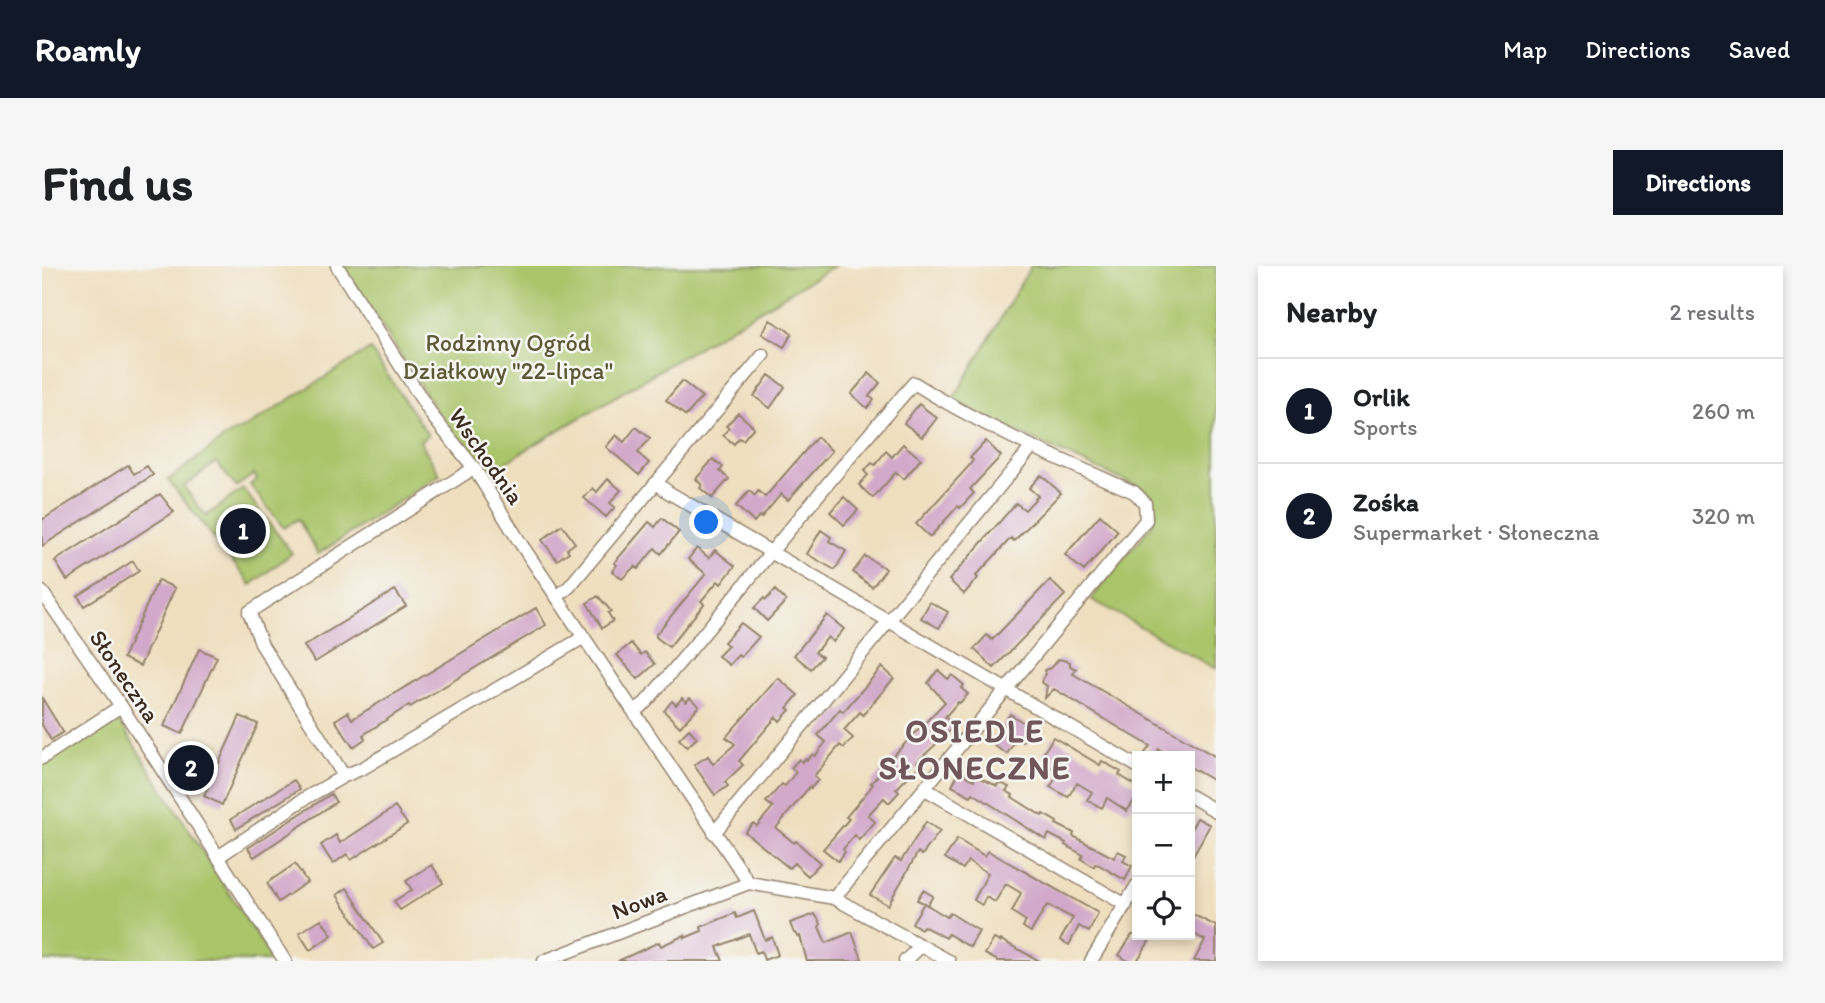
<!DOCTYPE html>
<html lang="en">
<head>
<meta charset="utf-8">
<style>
  :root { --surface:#fff; --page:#f6f6f6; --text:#202124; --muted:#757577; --line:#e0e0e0; --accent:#111827 }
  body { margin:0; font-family:Itim,sans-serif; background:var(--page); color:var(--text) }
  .controls { position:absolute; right:21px; bottom:21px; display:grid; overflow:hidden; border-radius:0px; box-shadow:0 4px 10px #0003 }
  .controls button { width:63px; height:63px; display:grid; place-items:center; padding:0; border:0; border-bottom:2px solid var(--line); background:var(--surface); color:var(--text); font:35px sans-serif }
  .you { position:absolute; left:665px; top:257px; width:24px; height:24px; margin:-18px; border:5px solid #fff; border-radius:50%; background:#1a73e8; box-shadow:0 0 0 10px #1a73e833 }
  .badge { display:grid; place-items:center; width:46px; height:46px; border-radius:50%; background:var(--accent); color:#fff; font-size:23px; font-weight:700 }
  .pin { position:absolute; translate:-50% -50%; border:4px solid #fff; box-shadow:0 2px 7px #0006 }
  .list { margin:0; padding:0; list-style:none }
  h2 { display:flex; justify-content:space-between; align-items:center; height:91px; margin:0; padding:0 28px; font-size:30px }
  h2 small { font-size:23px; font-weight:400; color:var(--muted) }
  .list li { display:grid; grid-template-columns:46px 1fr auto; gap:21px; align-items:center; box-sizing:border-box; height:105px; padding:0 28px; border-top:2px solid var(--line) }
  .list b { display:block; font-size:26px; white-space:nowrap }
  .list p { margin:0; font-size:23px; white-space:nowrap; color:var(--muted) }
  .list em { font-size:23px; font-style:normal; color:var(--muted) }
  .icon { flex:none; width:38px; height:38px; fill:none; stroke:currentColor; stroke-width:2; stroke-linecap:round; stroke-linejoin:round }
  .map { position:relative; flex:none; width:1174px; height:695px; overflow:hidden; border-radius:0px }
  header { display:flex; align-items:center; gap:42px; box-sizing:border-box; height:98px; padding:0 35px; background:var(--accent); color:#fff }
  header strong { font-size:33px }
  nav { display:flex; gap:38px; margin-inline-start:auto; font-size:24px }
  .intro { display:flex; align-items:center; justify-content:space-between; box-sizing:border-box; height:168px; padding:0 42px }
  h1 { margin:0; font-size:49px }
  .button { padding:18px 32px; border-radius:0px; background:var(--accent); color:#fff; font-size:24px; font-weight:700 }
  main { display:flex; gap:42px; padding:0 42px }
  aside { flex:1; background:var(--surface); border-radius:0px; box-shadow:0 4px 10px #0003 }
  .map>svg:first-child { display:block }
</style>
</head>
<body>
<header>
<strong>Roamly</strong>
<nav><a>Map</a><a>Directions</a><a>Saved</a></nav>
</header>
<div class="intro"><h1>Find us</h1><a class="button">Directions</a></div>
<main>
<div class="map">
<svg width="1174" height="695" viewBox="0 0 1174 695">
  <rect width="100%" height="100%" fill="#f6f6f2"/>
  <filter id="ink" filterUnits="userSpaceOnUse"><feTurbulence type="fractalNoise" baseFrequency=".0143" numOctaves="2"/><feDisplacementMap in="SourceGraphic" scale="14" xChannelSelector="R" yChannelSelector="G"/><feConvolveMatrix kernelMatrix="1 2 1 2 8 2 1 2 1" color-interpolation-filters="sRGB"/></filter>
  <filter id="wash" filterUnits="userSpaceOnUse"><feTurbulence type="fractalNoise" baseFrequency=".00686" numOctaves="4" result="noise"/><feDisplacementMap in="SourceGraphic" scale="28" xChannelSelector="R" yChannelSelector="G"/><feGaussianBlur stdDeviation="1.57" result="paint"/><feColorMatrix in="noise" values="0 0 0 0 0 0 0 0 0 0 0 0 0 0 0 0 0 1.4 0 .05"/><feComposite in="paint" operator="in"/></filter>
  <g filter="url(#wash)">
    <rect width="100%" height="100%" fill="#efdfbf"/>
    <!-- green -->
    <path fill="#aac56b" stroke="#727844" stroke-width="2" d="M302,0H792L437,212Z
      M989,0H1174V403L1049,333L1109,260L1114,245L1106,225L998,177L911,134Z
      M328,83L386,169L378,175L398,209L276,288L256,253L242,262L208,219L215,213L212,208L194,221L174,196L142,221L164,250L201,223L250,287L209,319L126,214L188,168L202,162Z
      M73,449L231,695H0V499Z"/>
    <g id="blocks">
      <!-- building -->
      <path fill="#d2a9ca" d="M728,54L750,67L742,81L720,68Z
        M827,107L838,117L827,130L832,134L825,142L809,128Z
        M727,109L743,121L728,142L712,130Z
        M640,115L660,131L644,150L624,134Z
        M877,138L895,152L880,171L862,157Z
        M696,147L712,161L701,174L697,172L692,178L681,169L687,162L684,160Z
        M594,161L608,172L596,187L607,197L597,209L564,181L574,169L582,176Z
        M775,171L790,185L746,234L739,228L719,252L717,250L712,256L694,240L707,225L713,230L716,225L723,231Z
        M944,175L959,190L928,223L932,227L918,242L916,240L888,271L874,258L927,200L931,194L928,192Z
        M861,178L879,193L862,213L854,206L831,232L817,219L826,209L822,205L830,197L833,199L844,185L850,191Z
        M671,193L681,201L678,205L687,213L670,232L658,222L660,219L654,213Z
        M86,199L92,208L105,200L111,209L0,280V254Z
        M999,209L1019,227L972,275L969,272L934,310L936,312L922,328L907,314L974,237L983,244L996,230L987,222Z
        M566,213L579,224L568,237L573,241L564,251L542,232L551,222L555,226Z
        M118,228L132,246L25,314L13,295Z
        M802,231L816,244L802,259L788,246Z
        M1058,249L1076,265L1042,305L1023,289Z
        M620,252L637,266L619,288L613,282L596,303L593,300L580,313L570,305L575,299L572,297L607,256L613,261Z
        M520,259L533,277L525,283L527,286L515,294L500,274Z
        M779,264L789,271L787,275L804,285L793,304L765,288Z
        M655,282L667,292L673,284L693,300L679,318L676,315L659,335L662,338L627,381L614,371V368L664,308L646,293Z
        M823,290L844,303L830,321L811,306Z
        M91,295L97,305L42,340L36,330Z
        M116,314L133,322L98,400L81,392Z
        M1008,314L1023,329L952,402L932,383L945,369L950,374Z
        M353,324L364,340L273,396L262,380Z
        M733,324L744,335L725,355L712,342L722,332L724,334Z
        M556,330L569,345L566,347L571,355L560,362L545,337Z
        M888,336L906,346L897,362L879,352Z
        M494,342L504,359L368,441L367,439L321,469L323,473L311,481L293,454L306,446L310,453Z
        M785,349L802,363L791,376L786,371L773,386L780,391L769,403L752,389Z
        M699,357L717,371L699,391L696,389L687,399L676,390L686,380L682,376Z
        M589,377L599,389L603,386L613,398L596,413L575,389Z
        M157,383L175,391L140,468L122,460Z
        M1017,393L1028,396V400L1034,403L1031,408L1174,491V516L1148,501V490H1129L1117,483L1113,490H1101L1108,480L1012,423L1003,432L1005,420L999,416L1003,408L1002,404L1009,402Z
        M840,401L852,412L821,449L818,446L802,464L811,472L802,482L798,479L772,510L776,514L769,522L768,520L734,562L752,577L754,575L778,597L766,610L752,597L747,602L703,566L711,557L715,560L731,541L724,536L740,518L743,520L754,506L749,502L757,493L760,496L763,493L765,494L771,488L773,490L784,476L776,469L798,443L801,446Z
        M896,404L906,413L910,409L922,419L919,422L926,428L918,437L916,436L903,451L913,460L875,496L878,499L854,523L857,526L847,537L842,532L826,549L833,556L817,574L813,569L801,583L803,586L796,595L781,583L807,553L804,551L826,525L831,518L829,517L850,494L849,492L903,436L886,417Z
        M736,412L756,429L745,442L748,444L738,455L734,451L697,495L701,499L683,516L686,520L673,529L652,499L666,490L671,498L693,478L684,471Z
        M0,432L21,466L9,474L0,459Z
        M640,432L644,436L648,432L657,440L638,461L622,445L630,435L634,439Z
        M968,448L990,462L981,476L975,472L965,488L950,478Z
        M198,450L216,458L180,539L162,530Z
        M647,463L655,472L645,481L637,473Z
        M1011,471L1058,499L1060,495L1079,506L1077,509L1095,520V530L1085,545L1065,532L1060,542L1045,534L1050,526L1035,517L1026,531L1008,521L1018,506L1002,497L1006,490L1001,488Z
        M156,486L164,500L151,512L141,496Z
        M917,506L932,514L934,510L955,520L957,516L967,521L964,525L971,529L970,531L1000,550L1001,548L1015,556L1014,558L1032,567L1031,570L1072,592L1076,585L1084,589L1081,595L1090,600L1083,614L1057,599L1053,598L1052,601L1039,593L1041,589L1023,579L1024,577L1007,568L1004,574L931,527L929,530L910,520Z
        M252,514L258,523L194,563L189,553Z
        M289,528L294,536L212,591L206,582Z
        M353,541L365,558L309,594L305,588L291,598L279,579L294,569L298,577Z
        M1155,552L1168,559L1148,595V565Z
        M884,556L898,565L880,589L876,586L846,639L828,629L853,592L859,595Z
        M915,573L943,590L946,585L1056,647L1047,666L1037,660L1027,679L1018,674L1031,652L1005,639L989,666L981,661L984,655L970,646L979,627L964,618L953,636L944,631L940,639L932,634L946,607L926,595L921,603L903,592Z
        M253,598L265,616L236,636L225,617Z
        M390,599L401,617L358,644L352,635L370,624L364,615Z
        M305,622L341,677L331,683L295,629Z
        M881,624L891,630L885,639L882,637L905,651L908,647L937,665L928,681L906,668L904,672L881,660L879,663L870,657L882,637L875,634Z
        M712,645L723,674L730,671L736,689L722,694L719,685L714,687L707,668L675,681L681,695H576L617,676L619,680L643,669V672L660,665L659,661L693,647L695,652Z
        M1148,647L1174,660V695H1152L1163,674L1148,666Z
        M773,648L779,658L777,661L784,677L810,666L820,693L815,695H765L758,670L756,671L754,667H752L748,657Z
        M279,653L290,669L268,684L257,667Z
        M1090,669H1111L1095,695H1086L1077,689Z
        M952,673L958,676L959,674L998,695H956L943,688Z"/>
    </g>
  </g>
  <g filter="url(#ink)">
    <use href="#blocks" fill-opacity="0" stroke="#95846e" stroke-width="2"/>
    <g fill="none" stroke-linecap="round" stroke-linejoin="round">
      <!-- minor casing -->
      <g stroke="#95846e" stroke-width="15">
        <path id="minor" d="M295,0L391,151L432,202L479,278L707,617L792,632L907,695
          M615,217L626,226L1095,500
          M0,326L79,440L243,695
          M515,331L527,321L721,89
          M592,446L604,436C695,331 779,221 872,117C941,161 1017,193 1092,226L1103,237L1104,254L792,632
          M0,492L79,440
          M302,510L321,502L542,371
          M883,523L1084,639
          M1148,530L1174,545
          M672,567L990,181
          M176,591L262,533L302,510L220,379L207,346L432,202
          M502,695L707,617
          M863,695L878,681
          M1049,695L1095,619"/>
      </g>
      <!-- minor -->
      <use href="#minor" stroke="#fff" stroke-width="12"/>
    </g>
  </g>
  <g text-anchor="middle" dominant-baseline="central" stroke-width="5" stroke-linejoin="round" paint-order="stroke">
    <!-- park labels -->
    <g font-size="24" fill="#5c5835" stroke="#f6f6f2">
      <text x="466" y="76">Rodzinny Ogród<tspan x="466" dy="28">Działkowy "22-lipca"</tspan></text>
    </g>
    <!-- street labels -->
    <g font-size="24" fill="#3b2a1e" stroke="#f6f6f2">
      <text transform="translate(445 190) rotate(55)">Wschodnia</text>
      <text transform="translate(83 410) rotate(56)">Słoneczna</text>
      <text transform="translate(597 636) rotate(-21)">Nowa</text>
    </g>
    <!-- district labels -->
    <g font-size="32" font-weight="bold" letter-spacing="2" fill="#70565a" stroke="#f6f6f2">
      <text x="933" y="465">OSIEDLE<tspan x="933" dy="37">SŁONECZNE</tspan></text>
    </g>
  </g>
</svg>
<div class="controls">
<button>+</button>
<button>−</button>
<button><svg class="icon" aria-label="locate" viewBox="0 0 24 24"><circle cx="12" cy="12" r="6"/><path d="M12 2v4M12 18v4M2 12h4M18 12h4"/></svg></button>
</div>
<div class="you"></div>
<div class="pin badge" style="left:201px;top:265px">1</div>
<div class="pin badge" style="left:149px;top:502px">2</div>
</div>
<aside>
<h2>Nearby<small>2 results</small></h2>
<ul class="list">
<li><span class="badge">1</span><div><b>Orlik</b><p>Sports</p></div><em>260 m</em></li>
<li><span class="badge">2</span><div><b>Zośka</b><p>Supermarket · Słoneczna</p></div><em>320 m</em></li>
</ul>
</aside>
</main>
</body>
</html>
